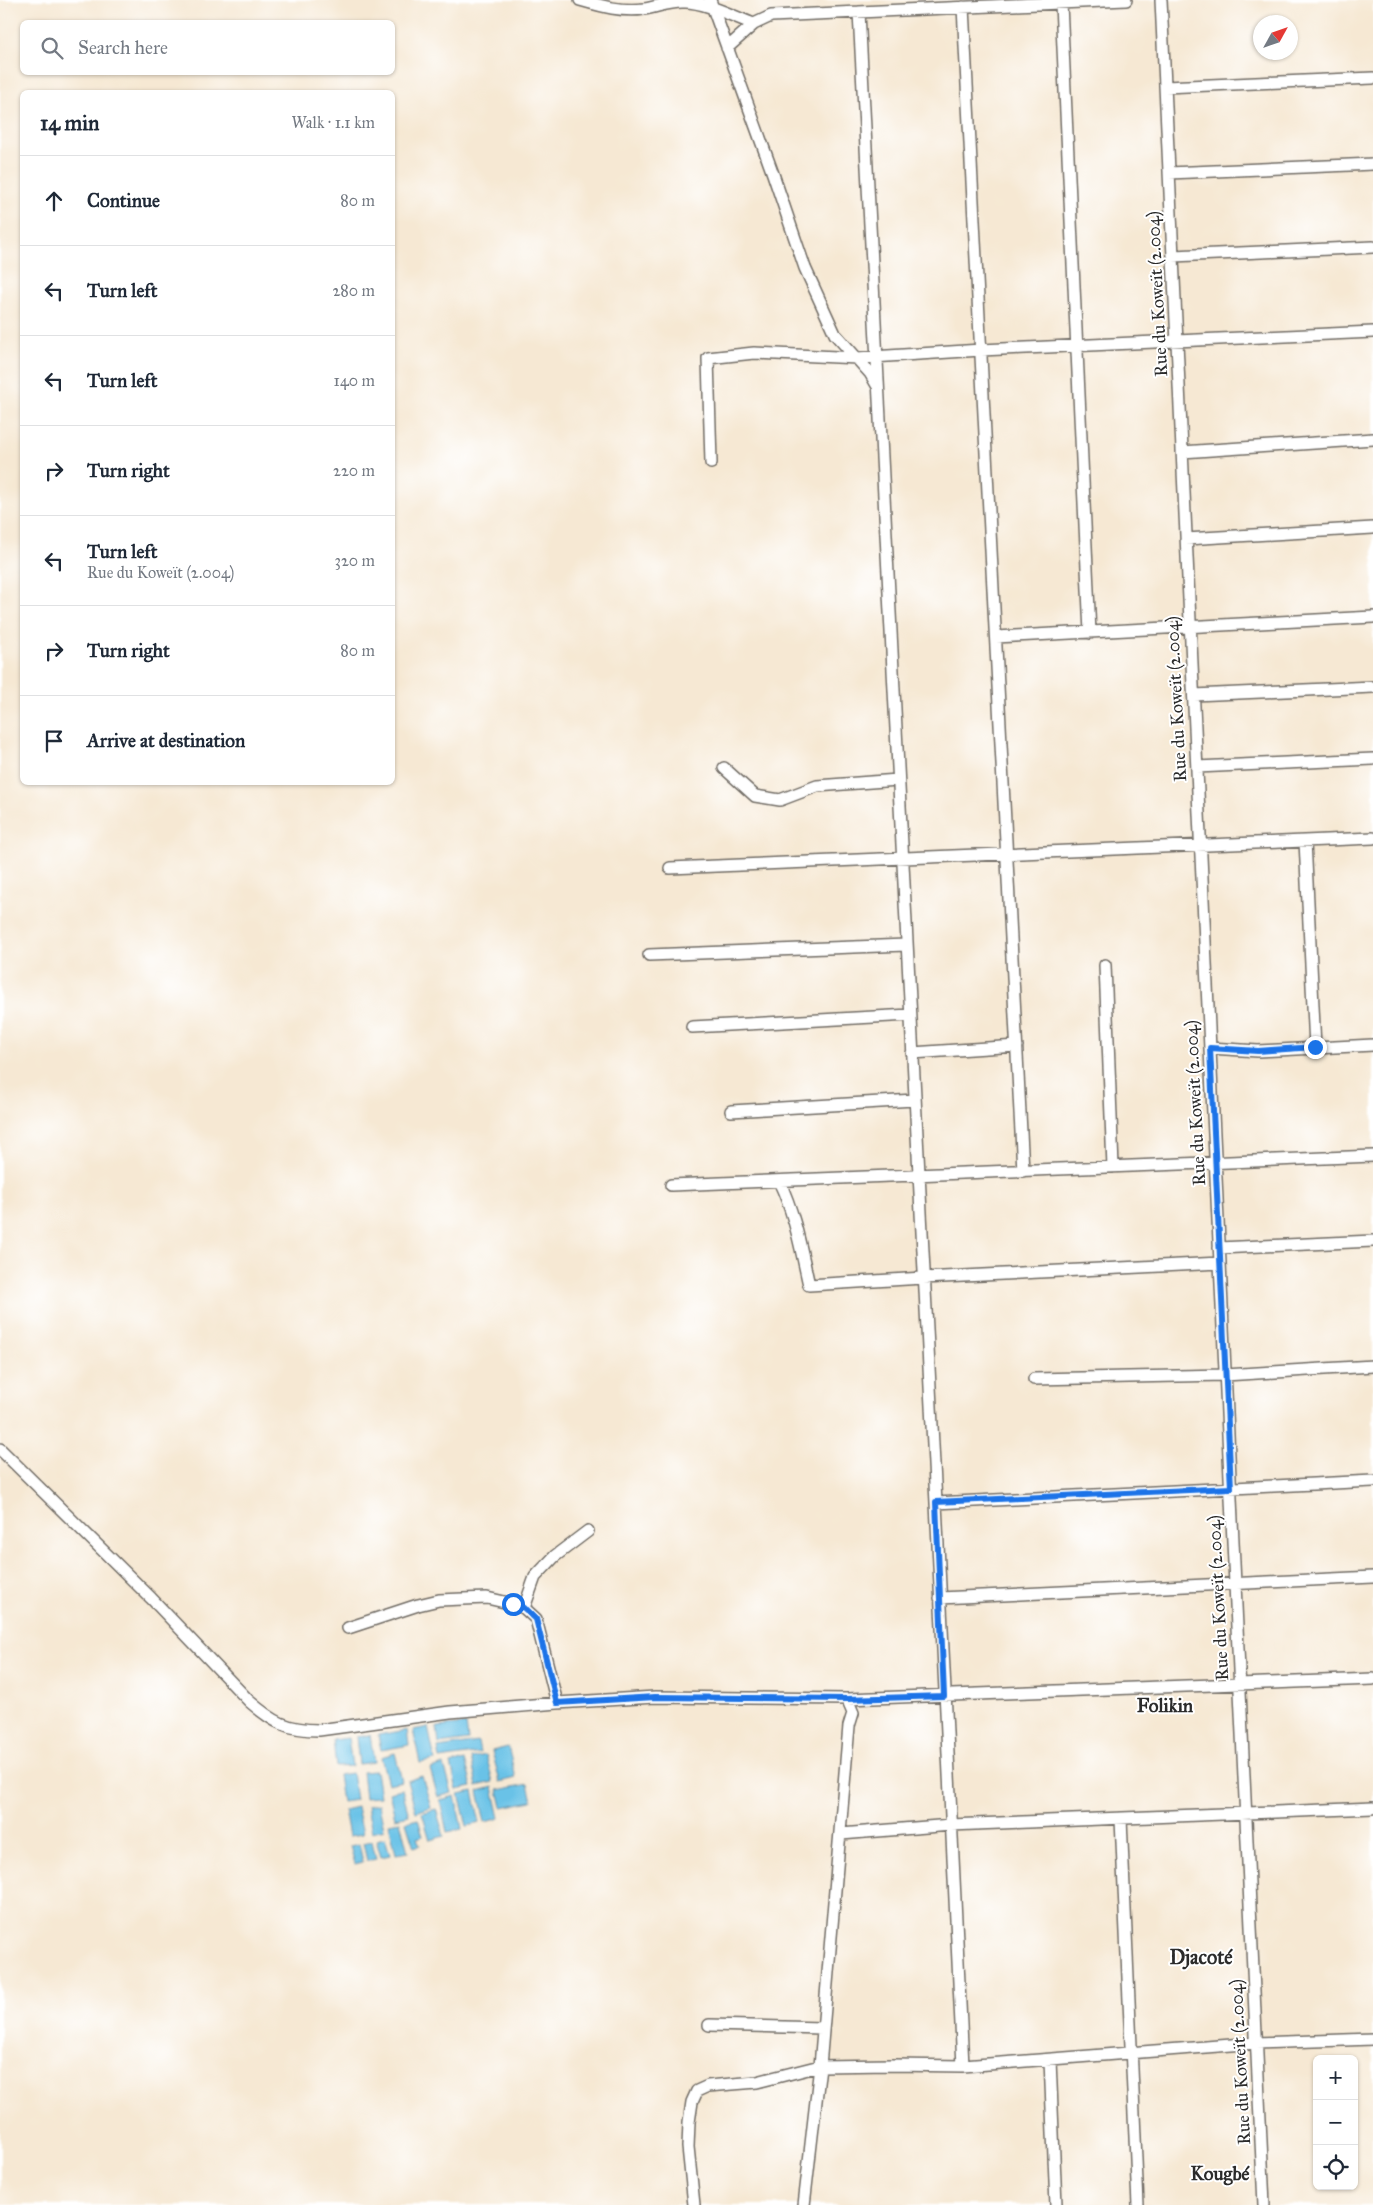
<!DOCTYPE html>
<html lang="en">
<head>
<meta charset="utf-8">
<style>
  :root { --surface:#fff; --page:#f2f2f3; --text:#1f2937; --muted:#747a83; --line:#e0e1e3 }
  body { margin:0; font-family:"IM FELL Great Primer",serif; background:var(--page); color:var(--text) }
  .controls { position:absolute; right:15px; bottom:15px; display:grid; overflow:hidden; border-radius:8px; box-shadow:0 1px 4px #0004 }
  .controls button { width:45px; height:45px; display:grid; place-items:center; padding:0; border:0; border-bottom:1px solid var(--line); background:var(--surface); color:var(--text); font:25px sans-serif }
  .compass { position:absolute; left:1253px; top:15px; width:45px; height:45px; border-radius:50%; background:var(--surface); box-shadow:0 1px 4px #0004; rotate:50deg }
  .stop { position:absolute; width:15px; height:15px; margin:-11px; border:4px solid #1a73e8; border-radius:50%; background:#fff }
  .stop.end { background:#1a73e8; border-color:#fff; box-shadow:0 1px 5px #0008 }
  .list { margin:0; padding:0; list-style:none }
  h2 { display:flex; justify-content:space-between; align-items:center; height:65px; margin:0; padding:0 20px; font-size:21px }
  h2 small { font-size:16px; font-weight:400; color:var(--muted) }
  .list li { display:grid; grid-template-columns:32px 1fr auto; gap:15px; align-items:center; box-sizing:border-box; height:90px; padding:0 20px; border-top:1px solid var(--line) }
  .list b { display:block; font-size:19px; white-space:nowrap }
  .list p { margin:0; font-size:16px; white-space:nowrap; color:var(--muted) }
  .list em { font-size:16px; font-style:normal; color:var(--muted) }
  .icon { flex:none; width:28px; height:28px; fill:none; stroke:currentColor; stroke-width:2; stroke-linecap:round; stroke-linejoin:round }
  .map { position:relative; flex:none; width:1373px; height:2205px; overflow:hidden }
  .search { position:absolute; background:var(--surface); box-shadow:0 1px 4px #0004; left:20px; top:20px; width:375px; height:55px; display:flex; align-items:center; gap:12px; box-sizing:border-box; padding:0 18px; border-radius:8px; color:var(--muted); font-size:19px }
  .panel { position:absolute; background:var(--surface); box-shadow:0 1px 4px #0004; left:20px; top:90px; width:375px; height:695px; border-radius:8px }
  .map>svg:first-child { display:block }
</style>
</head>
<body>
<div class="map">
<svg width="1373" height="2205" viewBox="0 0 1373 2205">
  <rect width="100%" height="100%" fill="#fff"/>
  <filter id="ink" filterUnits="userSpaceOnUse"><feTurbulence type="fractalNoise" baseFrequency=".02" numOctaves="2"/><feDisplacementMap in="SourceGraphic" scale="10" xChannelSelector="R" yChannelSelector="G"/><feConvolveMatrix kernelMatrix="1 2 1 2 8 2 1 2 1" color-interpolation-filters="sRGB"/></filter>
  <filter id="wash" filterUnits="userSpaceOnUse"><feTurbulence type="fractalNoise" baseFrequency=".0096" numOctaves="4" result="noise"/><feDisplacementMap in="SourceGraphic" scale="20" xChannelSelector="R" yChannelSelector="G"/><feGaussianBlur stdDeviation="1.12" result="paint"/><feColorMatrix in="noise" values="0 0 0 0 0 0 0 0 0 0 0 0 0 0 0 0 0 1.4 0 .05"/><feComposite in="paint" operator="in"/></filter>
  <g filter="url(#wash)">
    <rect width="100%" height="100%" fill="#f6e8d3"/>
    <!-- water -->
    <path fill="#69c2e7" stroke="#4a7689" d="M466,1724L468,1740L439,1744L437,1727Z
      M428,1727L435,1760L420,1763L413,1730Z
      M407,1730L409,1745L381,1750L378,1735Z
      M370,1735L374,1762L359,1764L356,1737Z
      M348,1738L352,1766L336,1767L333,1740Z
      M478,1742L480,1753L440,1759L438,1748Z
      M508,1747L516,1778L500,1782L492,1751Z
      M395,1753L402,1781L388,1784L381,1757Z
      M486,1755L493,1782L477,1786L471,1758Z
      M465,1760L472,1787L457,1790L451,1764Z
      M444,1765L452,1793L438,1797L430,1769Z
      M376,1771L380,1797L365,1798L362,1772Z
      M352,1773L356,1800L342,1802L338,1775Z
      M422,1776L431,1807L416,1812L407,1781Z
      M528,1784L532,1801L502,1807L498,1790Z
      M493,1787L500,1818L485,1822L478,1791Z
      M402,1789L409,1815L395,1818L389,1792Z
      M473,1791L480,1823L467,1826L459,1794Z
      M455,1796L462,1829L447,1832L440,1800Z
      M379,1804L384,1829L372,1832L367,1806Z
      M357,1807L363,1834L349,1836L344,1810Z
      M436,1809L444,1836L430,1840L422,1813Z
      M418,1819L423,1836L417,1838L420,1845L414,1847L406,1822Z
      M400,1821L408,1852L396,1854L389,1823Z
      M385,1838L390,1855L381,1857L376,1840Z
      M372,1841L376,1859L367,1861L363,1843Z
      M359,1844L363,1862L355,1864L350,1846Z"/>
  </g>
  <g filter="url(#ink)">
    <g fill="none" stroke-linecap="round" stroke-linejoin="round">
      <!-- minor casing -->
      <g stroke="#726d66" stroke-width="14">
        <path id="minor" d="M580,0C601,6 621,12 644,9C658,7 670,1 685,2C706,2 734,17 754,24
          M710,0L773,174L805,268L835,334L870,373L877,385
          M1161,0L1264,2205
          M1061,4L1090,633
          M963,7L1023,1171
          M859,12L936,1503L963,2066
          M727,48L754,24L771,16L1126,0
          M1165,87L1373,78
          M1169,173L1373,164
          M1173,256L1373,247
          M1182,452L1373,439
          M711,463L708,358L754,353L857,358L981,350L1373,332
          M1186,539L1373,528
          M996,637L1373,617
          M1194,695L1373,687
          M1197,767L1373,759
          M724,768L755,796L780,800L817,786L898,780
          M1305,841L1315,1047
          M670,868L1373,838
          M649,955L906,945
          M1105,965L1113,1167
          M692,1027L910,1015
          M1210,1048L1258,1051L1373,1045
          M912,1053L1017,1046
          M731,1111L914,1100
          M779,1181C795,1214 801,1250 809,1285L923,1278L1220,1263
          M671,1185L1373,1156
          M1219,1248L1373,1241
          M1034,1379L1225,1375L1373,1366
          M0,1449L151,1598L249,1701C273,1722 287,1730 319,1730L450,1712L557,1703L655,1697L847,1699L853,1713L849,1726L820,2066L804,2205
          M936,1503L1373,1481
          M940,1598L1373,1577
          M524,1608L535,1577L555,1556L588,1531
          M348,1628L418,1605L439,1600L487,1598L513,1604L524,1608L536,1619L557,1703
          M847,1699L1373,1679
          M1121,1819L1138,2205
          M841,1834L951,1825L1373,1808
          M709,2025L822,2028
          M1050,2060L1056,2205
          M694,2205L688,2147L689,2122L692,2102L697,2091L708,2086L757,2082L820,2066L892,2065L963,2066L1257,2043L1373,2039"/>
      </g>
      <!-- minor -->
      <use href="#minor" stroke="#fff" stroke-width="11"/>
    </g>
  </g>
  <g fill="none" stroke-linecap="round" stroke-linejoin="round" filter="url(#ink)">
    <!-- route -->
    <path stroke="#1a73e8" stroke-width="6" d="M513,1604L524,1608L536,1619L557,1703L655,1697L847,1699L944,1696L936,1502L1231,1488L1210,1048L1258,1051L1315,1047"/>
  </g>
  <g text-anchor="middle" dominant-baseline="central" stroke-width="4" stroke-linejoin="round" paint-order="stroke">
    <!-- street labels -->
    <g font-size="18" fill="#2b2b2b" stroke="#fff">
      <text transform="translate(1157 294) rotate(-93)">Rue du Koweït (2.004)</text>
      <text transform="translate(1176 699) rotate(-93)">Rue du Koweït (2.004)</text>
      <text transform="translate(1195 1103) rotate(-93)">Rue du Koweït (2.004)</text>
      <text transform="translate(1218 1598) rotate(-93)">Rue du Koweït (2.004)</text>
      <text transform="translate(1240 2062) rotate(-93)">Rue du Koweït (2.004)</text>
    </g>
    <!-- neighbourhood labels -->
    <g font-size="19" font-weight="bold" fill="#2b2b2b" stroke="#fff">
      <text x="1165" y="1705">Folikin</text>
      <text x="1220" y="2173">Kougbé</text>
    </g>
    <!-- quarter labels -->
    <g font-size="20" font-weight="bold" fill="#2b2b2b" stroke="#fff">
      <text x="1201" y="1957">Djacoté</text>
    </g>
  </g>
</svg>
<div class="controls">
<button>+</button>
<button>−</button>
<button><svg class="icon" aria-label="locate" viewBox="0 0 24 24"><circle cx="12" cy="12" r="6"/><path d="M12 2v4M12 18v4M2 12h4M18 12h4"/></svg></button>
</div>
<svg class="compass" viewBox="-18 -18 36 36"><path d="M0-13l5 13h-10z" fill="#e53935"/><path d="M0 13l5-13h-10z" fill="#747a83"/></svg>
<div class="stop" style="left:513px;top:1604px"></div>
<div class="stop end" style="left:1315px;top:1047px"></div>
<div class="search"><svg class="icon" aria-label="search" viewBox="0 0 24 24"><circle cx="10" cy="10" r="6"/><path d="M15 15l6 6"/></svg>Search here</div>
<section class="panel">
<h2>14 min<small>Walk · 1.1 km</small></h2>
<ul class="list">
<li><svg class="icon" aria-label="ahead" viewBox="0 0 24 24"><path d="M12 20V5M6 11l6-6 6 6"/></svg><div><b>Continue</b></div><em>80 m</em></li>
<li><svg class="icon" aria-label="left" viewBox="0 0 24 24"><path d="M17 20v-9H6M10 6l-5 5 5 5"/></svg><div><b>Turn left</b></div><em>280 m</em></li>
<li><svg class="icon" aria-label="left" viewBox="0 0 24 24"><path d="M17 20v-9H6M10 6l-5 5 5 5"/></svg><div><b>Turn left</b></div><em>140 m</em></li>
<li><svg class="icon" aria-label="right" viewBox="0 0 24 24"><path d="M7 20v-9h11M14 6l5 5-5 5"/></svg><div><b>Turn right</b></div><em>220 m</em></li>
<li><svg class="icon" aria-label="left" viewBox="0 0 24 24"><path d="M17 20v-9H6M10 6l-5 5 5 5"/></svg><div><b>Turn left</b><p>Rue du Koweït (2.004)</p></div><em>320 m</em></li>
<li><svg class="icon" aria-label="right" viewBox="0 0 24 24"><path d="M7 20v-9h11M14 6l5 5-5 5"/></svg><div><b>Turn right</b></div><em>80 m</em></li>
<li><svg class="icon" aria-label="arrive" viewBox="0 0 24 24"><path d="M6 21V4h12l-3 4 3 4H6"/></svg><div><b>Arrive at destination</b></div></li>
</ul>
</section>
</div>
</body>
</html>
